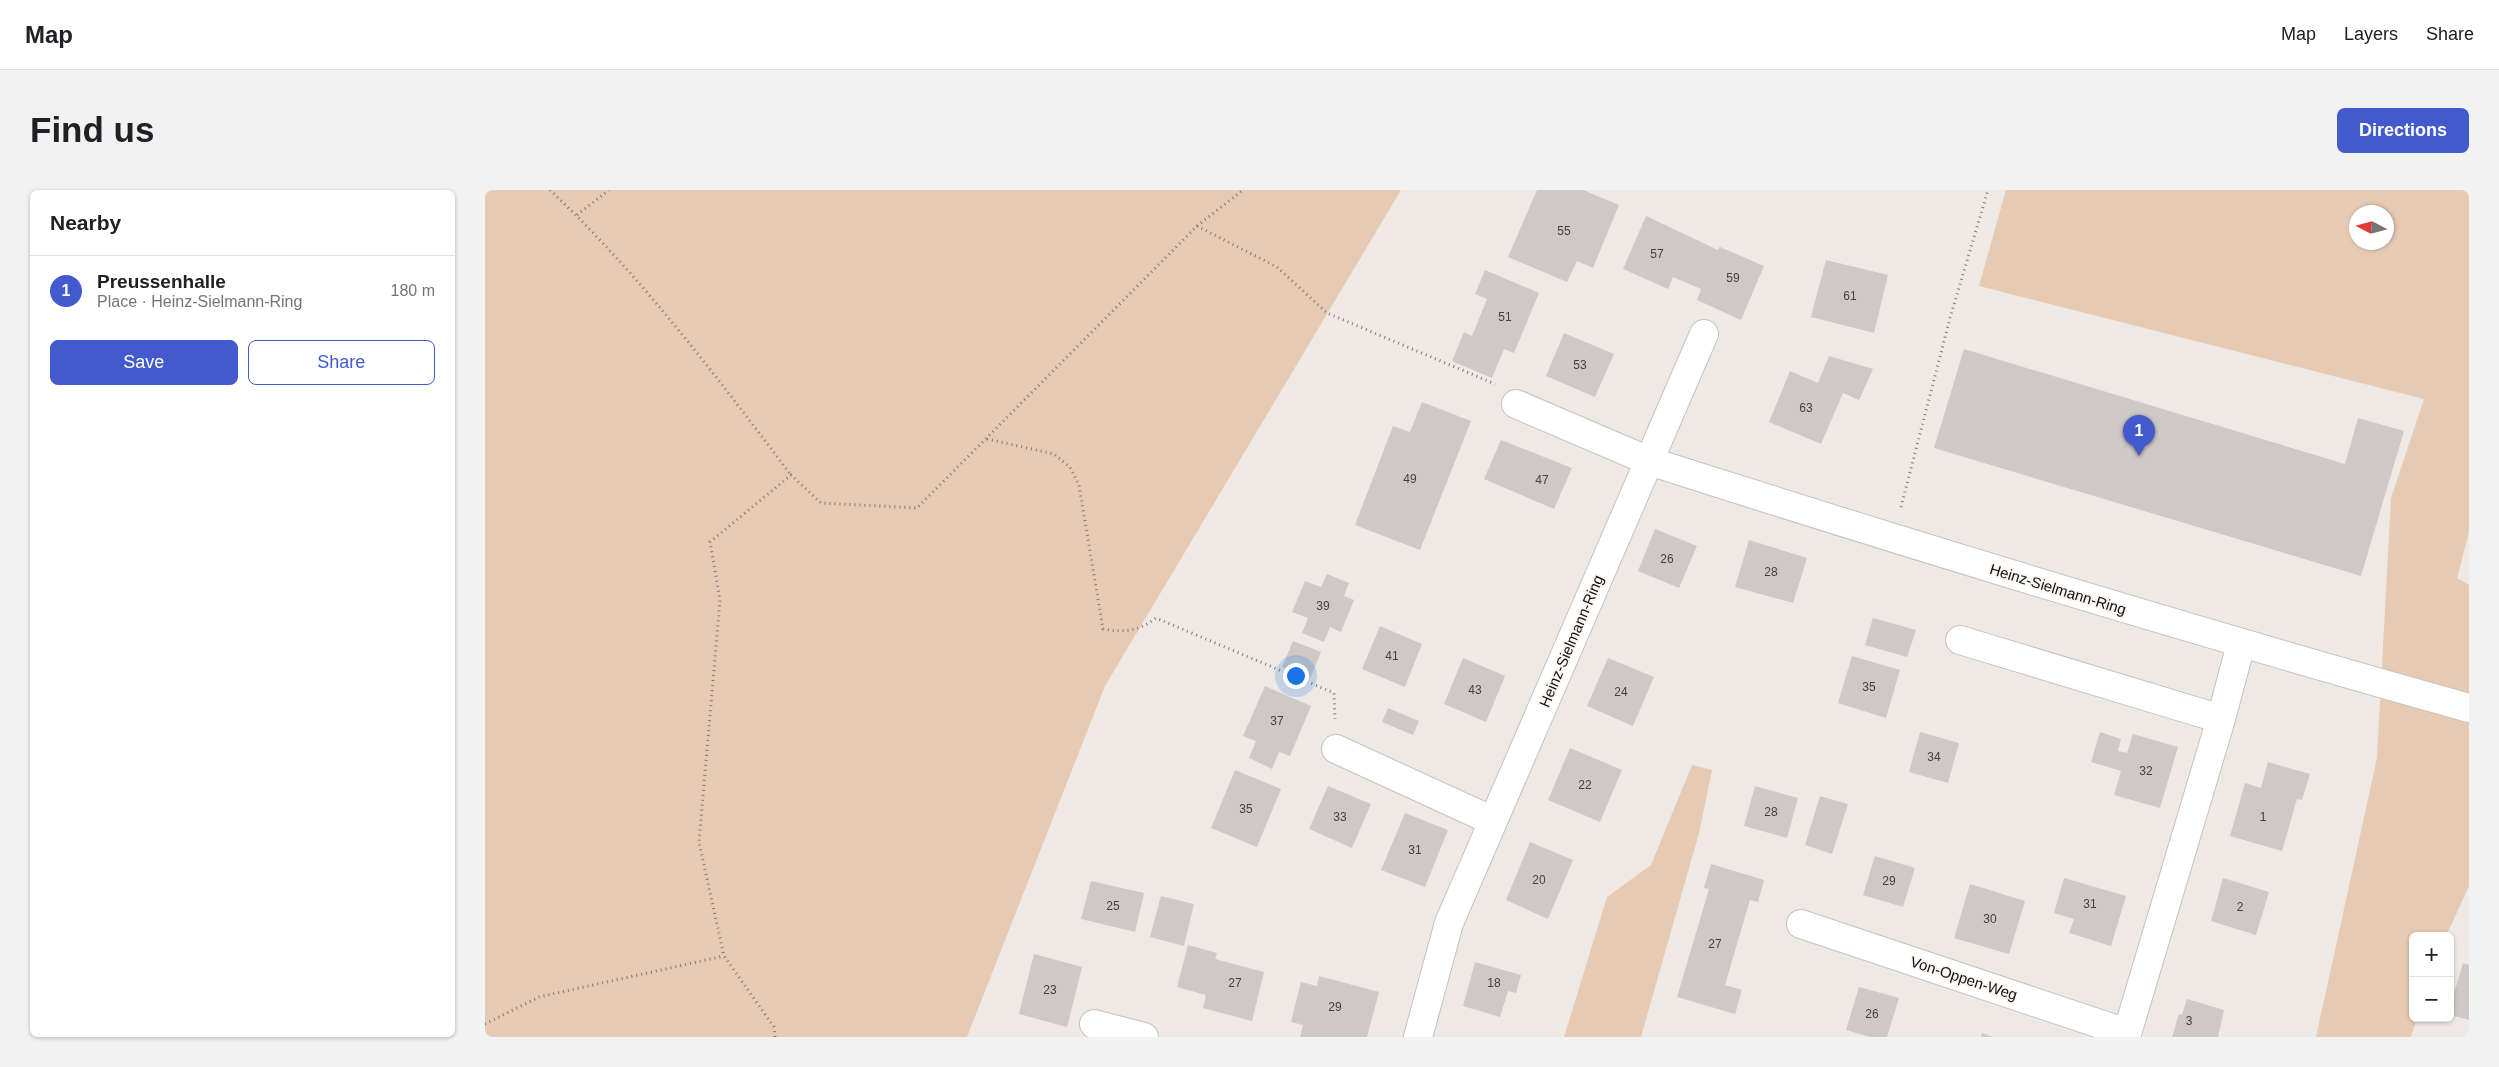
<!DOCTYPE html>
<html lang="en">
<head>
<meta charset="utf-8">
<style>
  :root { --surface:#fff; --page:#f2f2f2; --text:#202124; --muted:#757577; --line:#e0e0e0; --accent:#435ace }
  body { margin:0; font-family:Helvetica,sans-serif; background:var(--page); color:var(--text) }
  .controls { position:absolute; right:15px; bottom:15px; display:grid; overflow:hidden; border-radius:8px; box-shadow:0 1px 4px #0004 }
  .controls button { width:45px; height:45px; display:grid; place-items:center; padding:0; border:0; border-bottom:1px solid var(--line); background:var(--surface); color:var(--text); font:25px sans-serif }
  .compass { position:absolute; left:1864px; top:15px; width:45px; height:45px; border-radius:50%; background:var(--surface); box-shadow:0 1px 4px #0004; rotate:276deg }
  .you { position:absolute; left:810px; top:485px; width:18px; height:18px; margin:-12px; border:4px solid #fff; border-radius:50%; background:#1a73e8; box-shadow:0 0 0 8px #1a73e833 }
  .badge { display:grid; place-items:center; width:32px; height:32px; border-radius:50%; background:var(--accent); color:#fff; font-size:16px; font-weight:700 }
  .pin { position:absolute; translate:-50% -41px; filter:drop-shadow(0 1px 2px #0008) }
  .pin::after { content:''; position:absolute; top:26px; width:18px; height:15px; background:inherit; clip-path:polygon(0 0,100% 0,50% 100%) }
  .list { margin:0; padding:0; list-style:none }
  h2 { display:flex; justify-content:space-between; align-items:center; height:65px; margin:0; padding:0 20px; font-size:21px }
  h2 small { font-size:16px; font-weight:400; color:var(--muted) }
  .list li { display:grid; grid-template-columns:32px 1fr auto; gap:15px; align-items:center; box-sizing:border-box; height:70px; padding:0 20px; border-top:1px solid var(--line) }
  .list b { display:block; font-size:19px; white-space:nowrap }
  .list p { margin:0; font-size:16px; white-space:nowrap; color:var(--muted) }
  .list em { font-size:16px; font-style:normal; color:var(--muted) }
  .actions { display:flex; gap:10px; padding:15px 20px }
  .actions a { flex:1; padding:11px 0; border:1px solid var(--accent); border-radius:8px; text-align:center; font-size:18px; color:var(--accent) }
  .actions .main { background:var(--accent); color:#fff }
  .map { position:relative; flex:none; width:1984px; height:847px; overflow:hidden; border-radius:8px }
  header { display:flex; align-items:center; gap:30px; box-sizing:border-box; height:70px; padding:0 25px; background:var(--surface); border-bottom:1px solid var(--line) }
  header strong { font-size:24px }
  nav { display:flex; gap:28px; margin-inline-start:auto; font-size:18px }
  .intro { display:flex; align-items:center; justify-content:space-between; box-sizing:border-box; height:120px; padding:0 30px }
  h1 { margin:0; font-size:35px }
  .button { padding:12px 22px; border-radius:8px; background:var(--accent); color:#fff; font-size:18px; font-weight:700 }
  main { display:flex; gap:30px; padding:0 30px }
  aside { flex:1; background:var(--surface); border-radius:8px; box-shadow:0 1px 4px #0004 }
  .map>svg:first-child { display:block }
</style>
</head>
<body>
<header>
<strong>Map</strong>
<nav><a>Map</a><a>Layers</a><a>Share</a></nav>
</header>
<div class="intro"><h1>Find us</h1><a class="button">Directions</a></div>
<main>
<aside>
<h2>Nearby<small></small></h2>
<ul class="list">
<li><span class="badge">1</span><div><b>Preussenhalle</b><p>Place · Heinz-Sielmann-Ring</p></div><em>180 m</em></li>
</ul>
<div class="actions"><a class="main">Save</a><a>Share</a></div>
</aside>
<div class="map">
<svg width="1984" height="847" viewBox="0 0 1984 847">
  <rect width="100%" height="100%" fill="#eee9e5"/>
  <!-- green -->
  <path fill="#e7cab3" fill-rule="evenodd" d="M0,0H916L620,496L482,847H0Z
    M1521,0H1984V342L1972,388L1984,395V696L1961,746H1928V828H1932L1926,847H1831L1892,568L1906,308L1939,209L1494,96ZM1872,22H1902V52H1872Z
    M1207,575L1227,580L1214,643L1156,847H1079L1122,707L1166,675Z"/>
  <!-- building -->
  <path fill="#cec9c6" d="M1052,0H1098L1134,15L1108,78L1092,71L1082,92L1023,67Z
    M1161,26L1233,60L1235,57L1279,76L1256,130L1212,110L1216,99L1188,87L1183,99L1138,79Z
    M1341,70L1403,85L1389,143L1326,127Z
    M1000,80L1054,103L1029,163L1019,159L1007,188L967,171L979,142L987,146L1002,109L990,104Z
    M1079,143L1129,164L1110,207L1061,186Z
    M1479,159L1860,274L1873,228L1919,241L1876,386L1449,258Z
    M1344,166L1388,179L1374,210L1358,203L1336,254L1284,232L1305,181L1333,193Z
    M937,212L986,231L935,360L870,335L908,236L925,242Z
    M1016,250L1087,278L1069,319L999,289Z
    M1170,339L1212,356L1194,398L1153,381Z
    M1264,350L1322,368L1308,413L1250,397Z
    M842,384L864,393L859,406L869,410L856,442L845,437L839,452L817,443L823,428L807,422L820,391L836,397Z
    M1388,428L1431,440L1422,467L1380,455Z
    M895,436L937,454L920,497L877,479Z
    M808,451L836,462L825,489L797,477Z
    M1367,466L1415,480L1401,528L1353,513Z
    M978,468L1020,486L1001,532L959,514Z
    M1123,468L1169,487L1148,536L1102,516Z
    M780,496L826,516L805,566L794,562L787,579L764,568L771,551L758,546Z
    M903,518L934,531L928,545L897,532Z
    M1435,542L1474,553L1463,593L1424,582Z
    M1615,542L1636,549L1633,561L1642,563L1648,544L1693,557L1675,618L1629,605L1636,581L1606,572Z
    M1085,558L1137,580L1115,632L1063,610Z
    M1783,572L1825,584L1817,610L1812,609L1797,661L1745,646L1760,593L1776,598Z
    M750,580L796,599L772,657L726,638Z
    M843,596L886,614L867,658L824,639Z
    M1270,596L1313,608L1302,648L1259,636Z
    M1335,606L1363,614L1347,664L1320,655Z
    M920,623L963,640L940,697L896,680Z
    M1045,652L1088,670L1063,729L1021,710Z
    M1390,666L1430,678L1418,717L1378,705Z
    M1226,674L1279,690L1273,712L1265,710L1240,795L1257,800L1250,824L1192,807L1224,699L1219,698Z
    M1579,688L1641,706L1626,756L1584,743L1589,729L1569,723Z
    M1738,688L1784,702L1771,745L1726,731Z
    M606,691L659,703L650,742L596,729Z
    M1485,694L1540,711L1524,764L1469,748Z
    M676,706L709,714L699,756L665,747Z
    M703,755L732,763L730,769L779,782L767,831L718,818L721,805L692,797Z
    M549,764L597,777L582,837L534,824Z
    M990,772L1036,785L1031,803L1023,801L1015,827L978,816Z
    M1978,773L1984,775V830L1965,825V817Z
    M834,786L894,802L882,847H815L818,835L806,832L816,792L832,796Z
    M1374,797L1414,808L1402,847H1385L1361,840Z
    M1702,809L1739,820L1733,847H1687L1694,824L1697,825Z
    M1497,843L1508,847H1496Z"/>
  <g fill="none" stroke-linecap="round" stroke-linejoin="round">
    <!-- street casing -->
    <g stroke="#c7c2be" stroke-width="30">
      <path id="street" d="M1031,214L1164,271L1219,144
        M1475,450L1736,529
        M851,559L1008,631
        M1316,734L1642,843
        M609,834L659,847
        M933,847L964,733L1164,271C1436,358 1709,441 1984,518
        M1641,847L1736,529L1756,454"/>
    </g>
    <!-- path -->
    <path stroke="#7f7b79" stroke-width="3" stroke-dasharray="1 4" stroke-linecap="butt" d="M65,0C156,86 231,186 306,285
      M92,25L124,0
      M712,36L792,77L842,123L1010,194
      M502,249L569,264L585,277L594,295L618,439C639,443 654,441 671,428L849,503L850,529
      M1416,317L1465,128L1503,0
      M0,834L54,807L239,766
      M290,847L289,837L239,766L214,652L235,410L225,352L306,285L336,313L432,318L712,36L758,0"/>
    <!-- street -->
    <use href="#street" stroke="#fff" stroke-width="28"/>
  </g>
  <g text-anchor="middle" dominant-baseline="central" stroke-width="4" stroke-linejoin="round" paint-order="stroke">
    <!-- number labels -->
    <g font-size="12" fill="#423f3e">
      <text x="1079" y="41">55</text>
      <text x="1172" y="64">57</text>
      <text x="1248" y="88">59</text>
      <text x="1365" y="106">61</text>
      <text x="1020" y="127">51</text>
      <text x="1095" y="175">53</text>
      <text x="1321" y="218">63</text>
      <text x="925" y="289">49</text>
      <text x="1057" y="290">47</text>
      <text x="1182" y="369">26</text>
      <text x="1286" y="382">28</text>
      <text x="838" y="416">39</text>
      <text x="907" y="466">41</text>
      <text x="1384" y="497">35</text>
      <text x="990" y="500">43</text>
      <text x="1136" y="502">24</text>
      <text x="792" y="531">37</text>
      <text x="1449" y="567">34</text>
      <text x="1661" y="581">32</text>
      <text x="1100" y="595">22</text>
      <text x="761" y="619">35</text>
      <text x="1286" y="622">28</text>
      <text x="855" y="627">33</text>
      <text x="1778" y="627">1</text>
      <text x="930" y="660">31</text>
      <text x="1054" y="690">20</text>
      <text x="1404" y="691">29</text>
      <text x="1605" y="714">31</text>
      <text x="628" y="716">25</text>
      <text x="1755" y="717">2</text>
      <text x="1505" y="729">30</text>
      <text x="1230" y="754">27</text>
      <text x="750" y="793">27</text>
      <text x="1009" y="793">18</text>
      <text x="565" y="800">23</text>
      <text x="850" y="817">29</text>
      <text x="1387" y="824">26</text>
      <text x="1704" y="831">3</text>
    </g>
    <!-- street labels -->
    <g font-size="15" fill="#131110" stroke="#fbf6f2">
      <text transform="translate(1573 399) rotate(17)">Heinz-Sielmann-Ring</text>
      <text transform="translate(1086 451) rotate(-67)">Heinz-Sielmann-Ring</text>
      <text transform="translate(1479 788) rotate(18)">Von-Oppen-Weg</text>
    </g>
  </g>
</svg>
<div class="controls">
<button>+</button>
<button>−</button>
</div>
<svg class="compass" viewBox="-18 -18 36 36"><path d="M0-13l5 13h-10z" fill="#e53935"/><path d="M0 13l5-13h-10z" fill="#757577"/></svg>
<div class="you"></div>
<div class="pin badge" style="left:1654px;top:266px">1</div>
</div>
</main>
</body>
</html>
